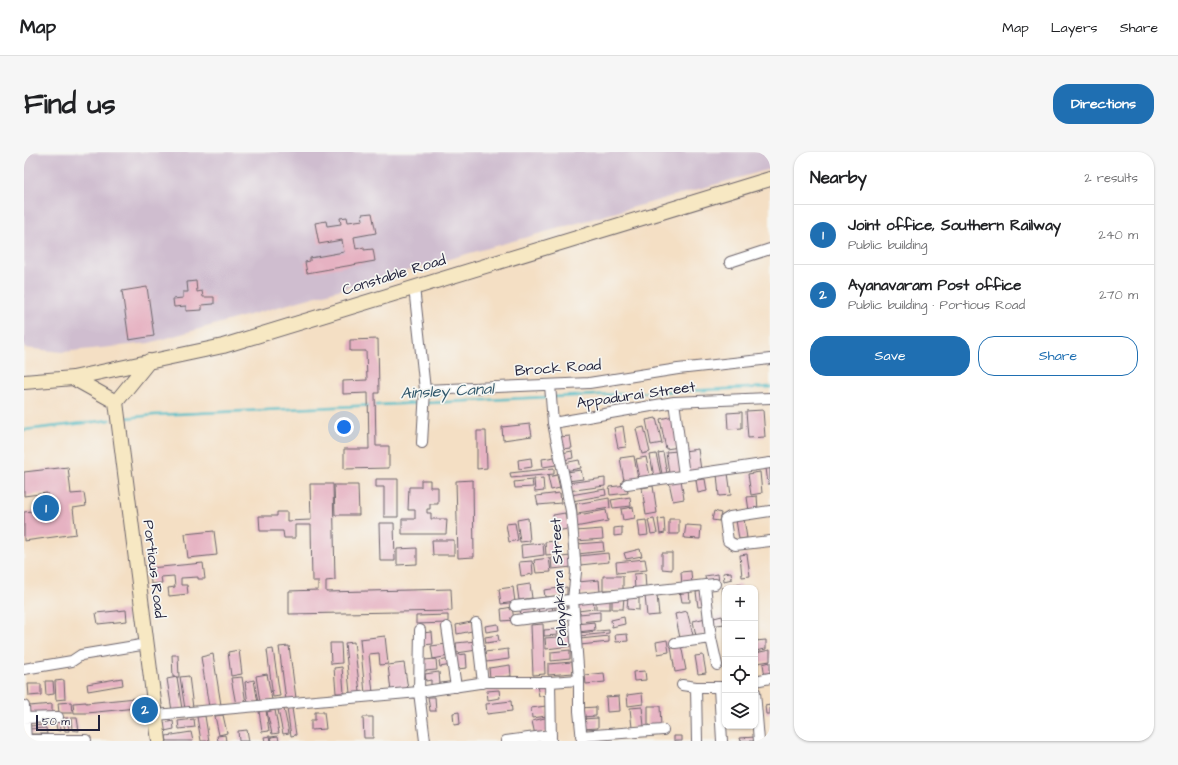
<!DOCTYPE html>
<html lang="en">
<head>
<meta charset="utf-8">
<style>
  :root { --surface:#fff; --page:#f6f6f6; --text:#202124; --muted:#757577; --line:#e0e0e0; --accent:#1f6fb2 }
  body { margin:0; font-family:"Architects Daughter",sans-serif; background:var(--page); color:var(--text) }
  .controls { position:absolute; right:12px; bottom:12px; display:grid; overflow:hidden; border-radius:8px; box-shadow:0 1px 3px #0004 }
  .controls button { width:36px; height:36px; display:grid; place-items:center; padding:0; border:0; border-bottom:1px solid var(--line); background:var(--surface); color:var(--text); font:20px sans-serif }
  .scale { position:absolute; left:12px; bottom:10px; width:64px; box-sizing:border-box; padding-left:4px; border:2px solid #22223b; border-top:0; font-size:11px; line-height:14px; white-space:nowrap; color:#22223b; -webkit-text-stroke:3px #f6f6f2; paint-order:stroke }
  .you { position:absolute; left:320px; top:275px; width:14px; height:14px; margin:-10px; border:3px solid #fff; border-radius:50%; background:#1a73e8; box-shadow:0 0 0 6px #1a73e833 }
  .badge { display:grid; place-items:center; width:26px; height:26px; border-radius:50%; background:var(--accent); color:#fff; font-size:13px; font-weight:700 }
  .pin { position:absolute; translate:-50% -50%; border:2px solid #fff; box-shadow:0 1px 4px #0006 }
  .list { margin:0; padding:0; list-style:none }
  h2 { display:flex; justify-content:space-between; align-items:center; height:52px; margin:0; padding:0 16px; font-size:17px }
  h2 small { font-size:13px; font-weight:400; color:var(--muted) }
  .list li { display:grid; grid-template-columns:26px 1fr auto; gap:12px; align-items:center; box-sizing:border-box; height:60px; padding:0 16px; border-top:1px solid var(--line) }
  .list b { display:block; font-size:15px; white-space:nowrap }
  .list p { margin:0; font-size:13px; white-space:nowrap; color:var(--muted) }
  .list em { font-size:13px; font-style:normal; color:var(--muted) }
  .actions { display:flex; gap:8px; padding:12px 16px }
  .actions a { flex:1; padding:9px 0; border:1px solid var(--accent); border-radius:16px; text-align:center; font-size:14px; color:var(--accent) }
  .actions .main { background:var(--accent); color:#fff }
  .icon { flex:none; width:22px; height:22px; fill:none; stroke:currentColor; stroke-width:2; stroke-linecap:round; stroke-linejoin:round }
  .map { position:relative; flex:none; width:746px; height:589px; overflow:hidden; border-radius:16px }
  header { display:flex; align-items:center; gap:24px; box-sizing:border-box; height:56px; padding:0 20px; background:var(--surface); border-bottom:1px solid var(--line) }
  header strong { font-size:19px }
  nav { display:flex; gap:22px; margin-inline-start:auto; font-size:14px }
  .intro { display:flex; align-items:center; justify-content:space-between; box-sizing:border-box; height:96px; padding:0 24px }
  h1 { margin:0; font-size:28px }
  .button { padding:10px 18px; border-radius:16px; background:var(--accent); color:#fff; font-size:14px; font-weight:700 }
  main { display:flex; gap:24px; padding:0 24px }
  aside { flex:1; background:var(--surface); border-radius:16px; box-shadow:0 1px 3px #0004 }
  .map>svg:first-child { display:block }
</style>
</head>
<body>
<header>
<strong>Map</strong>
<nav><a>Map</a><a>Layers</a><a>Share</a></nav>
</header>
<div class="intro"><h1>Find us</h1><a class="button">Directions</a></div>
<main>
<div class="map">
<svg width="746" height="589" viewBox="0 0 746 589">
  <rect width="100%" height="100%" fill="#f6f6f2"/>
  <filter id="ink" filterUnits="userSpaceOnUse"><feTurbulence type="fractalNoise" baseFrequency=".025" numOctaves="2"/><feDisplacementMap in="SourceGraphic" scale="8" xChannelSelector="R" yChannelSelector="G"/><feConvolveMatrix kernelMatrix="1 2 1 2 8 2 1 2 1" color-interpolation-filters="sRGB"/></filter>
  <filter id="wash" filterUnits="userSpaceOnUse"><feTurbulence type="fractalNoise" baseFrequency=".012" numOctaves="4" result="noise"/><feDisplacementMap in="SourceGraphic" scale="16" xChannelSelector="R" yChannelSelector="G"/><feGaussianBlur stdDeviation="0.9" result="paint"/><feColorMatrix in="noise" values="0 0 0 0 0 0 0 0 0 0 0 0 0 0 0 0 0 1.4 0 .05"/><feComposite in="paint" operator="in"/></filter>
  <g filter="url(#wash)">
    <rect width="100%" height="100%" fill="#f4dfc4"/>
    <!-- industrial -->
    <path fill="#cfbdcf" d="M0,0H746V17L125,191L39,200L0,196Z"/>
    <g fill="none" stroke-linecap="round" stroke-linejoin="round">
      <!-- stream -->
      <path stroke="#4cbac4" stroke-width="2.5" d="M529,245L746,235
        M404,251L524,245
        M102,266L130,263L399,251
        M0,278L86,268"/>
    </g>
    <g id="blocks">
      <!-- building -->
      <path fill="#e6b2c2" d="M348,61L352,81L330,85L332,97L340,95V98L349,97L351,109L283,121L281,110L286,109V106L320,100L318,88L295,92L291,71L302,69L303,74L317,72L316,66L323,65L324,70L339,68L338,62Z
        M172,129L173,140L178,139L179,145H190V152L178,153V158L162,159V154L150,155L149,147L159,146V140H164L163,130Z
        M123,135L130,184L105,188L98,139Z
        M354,187L355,241H351L352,294H365V316L320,317V297H345L344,241L319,242V229L343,228L342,199H326V188Z
        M739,258L741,285L724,286L722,259Z
        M718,260V276L704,277L703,261Z
        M649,264L655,295L642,297L636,267Z
        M632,266L638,291L627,293L622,268Z
        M506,272L508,284L479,288L478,275Z
        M599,274L602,295L594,296L590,276Z
        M620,275L626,300L618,302L612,277Z
        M453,279H462L463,316L453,317Z
        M546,284L548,296L537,297L535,285Z
        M674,297L677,318L663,320L660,299Z
        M548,299L549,306L540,308L538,301Z
        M654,299L657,319L645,321L642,300Z
        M639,300L643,321L638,322L634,301Z
        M632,302L637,324L630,325L626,303Z
        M610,304L614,327L600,329L596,306Z
        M531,305L532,313L519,315L518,307Z
        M622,305L626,324L616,326L612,307Z
        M507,306L508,315L495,317L494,308Z
        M555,308L557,316L541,319L540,311Z
        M44,315L47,342L60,341L62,354L49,356L52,382L0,389V360L25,357L23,341L0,344V320Z
        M530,316V322L487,326L486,321Z
        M742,316H746V332H744Z
        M557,318L559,327L544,329L543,320Z
        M736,320L738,341L727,343L724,322Z
        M704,321L707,343L695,344L693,322Z
        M533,323L536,336L527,338L524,325Z
        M519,326L520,339L511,340L510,327Z
        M581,326V334L544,339L543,331Z
        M352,327H374V365H360V335H352Z
        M681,327L683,339L674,341L672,328Z
        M397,328H406V335H414V352H406V357H403V361H407V367H423L422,382H378V367H391V358H384L385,335H397Z
        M449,328L450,405L434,406L432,329Z
        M508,328L509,335L491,336L490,330Z
        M657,328L660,347L649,349L645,330Z
        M286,332H309L311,428L302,429V440L427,437L428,459L265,462V439L294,438V429H288L287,373H271V386H260L259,379H236L235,364H253V360H263V369L287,368Z
        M310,333H334L335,363H311Z
        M603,333L604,341L586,343L585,335Z
        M629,334L633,361L622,363L618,336Z
        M581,337L582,343L548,349L547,343Z
        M536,341L537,351L514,353L512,344Z
        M733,344L734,358L725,359L723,345Z
        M606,345L607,354L589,356L587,348Z
        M585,346L586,356L553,361L552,352Z
        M609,355L611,366L599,368L597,357Z
        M582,358L584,369L551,375L549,364Z
        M690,359L697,361L695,369L688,368Z
        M541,361L544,377L532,379L529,363Z
        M504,366L506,389L496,390L493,368Z
        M640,366L641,381L636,382L634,367Z
        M630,367L633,381L627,382L624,368Z
        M645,367H655V382H645Z
        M720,367L723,386L715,387L712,368Z
        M622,368L624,383L616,384L614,369Z
        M355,371H370L371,409H356Z
        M491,371L494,388L485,390L482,372Z
        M662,373L677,374L676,387L660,386Z
        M598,375V383L590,384V376Z
        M578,377L579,387L552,389V379Z
        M190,379L193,403L164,406L161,382Z
        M408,388H430V403H409Z
        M532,389L533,402L522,403L521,390Z
        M579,390L580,399L554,402L553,392Z
        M519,391L520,403L498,406L497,393Z
        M393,396V412L373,413V397Z
        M616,397L618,404L602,407L600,401Z
        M584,401L585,410L556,413L555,404Z
        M638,401H648V418L638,417Z
        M723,402L726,424L718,425L716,403Z
        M547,404L548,415L528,417L527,406Z
        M525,406L527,420L512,421L510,408Z
        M621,407L623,418L593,421L592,410Z
        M508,409L509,422L497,424L495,410Z
        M179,411L181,427H174V425L157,426V433H163L164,442L145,444L144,436L151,435L150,424L137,425L138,431L127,432L126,416Z
        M667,419L668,433L658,434L657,420Z
        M707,420L708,427L700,429L699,421Z
        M621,421L622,437L611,438L610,422Z
        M694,422L695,430L682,432L681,424Z
        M579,424H599V438H579Z
        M575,428L576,440L555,442L554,430Z
        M506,432L508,446L495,448L493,434Z
        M717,432V436H701V446H700L698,436Z
        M489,435L491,450L477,452L475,437Z
        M543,435V443L521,445L520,438Z
        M665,437L666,450H658L656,439Z
        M680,439L683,454L674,455L672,440Z
        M633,443L635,463L623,464L621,444Z
        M569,445L570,457L554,459L552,447Z
        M572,445H586V457H572Z
        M588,445H600L599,457H588Z
        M604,445L615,446V458L603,457Z
        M528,451L529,462L515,464L514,453Z
        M542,451L543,457L531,458V453Z
        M508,454L510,465L497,466L496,456Z
        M488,455L490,468L478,469L477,457Z
        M102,458L103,469L74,472L72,461Z
        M663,459L669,483L656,486L651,462Z
        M576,460V468L555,470V462Z
        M424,463V471L392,472V464Z
        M698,464L700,472L687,474L686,467Z
        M600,465L601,472L588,475L587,468Z
        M682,466L686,481L672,484L669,469Z
        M447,470L448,479L433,482L432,473Z
        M570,470L571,478L554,480L553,472Z
        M474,472L475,478L462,480L461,474Z
        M519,472L521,522L509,523L507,473Z
        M533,477L534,483L520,484V478Z
        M585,478V481L555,484L554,481Z
        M408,480L409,492L399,493L398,481Z
        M603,482L604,489L592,490L591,483Z
        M474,483L475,489L462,491L461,485Z
        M361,484L364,512L356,513L355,501L345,502L349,541L341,542L336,487Z
        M546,484L547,494L522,497L521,486Z
        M585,484V490L556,493V487Z
        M643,488L645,500L634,502L632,490Z
        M742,488V497L731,499V489Z
        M452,489L453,498L433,501L432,491Z
        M330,490L336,540L326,541L321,491Z
        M306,491H317L318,511L307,512Z
        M423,492L425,504L409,507L407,494Z
        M657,493L662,518L651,520L647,495Z
        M265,494L272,546L262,548L255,495Z
        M249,497L256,544L249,545L243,498Z
        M484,497L485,507L462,510L461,500Z
        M215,498L218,522L207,524L204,500Z
        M546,498V507L527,509V500Z
        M746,498V509L733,511L731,501Z
        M189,502L197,553L185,555L177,505Z
        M442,502L443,516L433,517L432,503Z
        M148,503H154L155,525H149Z
        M679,503L682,521L674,522L671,504Z
        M412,507L413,518L400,519V508Z
        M426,507L427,513L416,515L415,509Z
        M548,510L549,521L524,523V512Z
        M746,510V524L741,525L739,512Z
        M380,511L384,537L367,540L364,513Z
        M486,513L487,524L466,526L465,516Z
        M318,515L320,541H312L310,516Z
        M621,519L622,528L610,529L609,520Z
        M415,520L416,532L407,533V528L402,529L401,522Z
        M580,521L581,530L562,532L561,523Z
        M243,522L248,548L236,550L232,524Z
        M165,524L169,556L161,557L156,525Z
        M153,525L158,557L148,559L143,527Z
        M218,525L222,552L212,553L207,526Z
        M98,526L99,533L64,539L63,532Z
        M40,528L41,547L32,548L31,529Z
        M230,528L234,551L224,552L221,530Z
        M21,529H29L30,542L22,543Z
        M4,532H17V543L5,544Z
        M524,532L525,543L515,544L513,534Z
        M475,538L476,546L464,548L463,539Z
        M618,541L619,552L604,554L603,543Z
        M595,544L596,559L583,560L582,545Z
        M404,545H411L412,559H406Z
        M112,546V556L63,561H50L49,551L62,550V551Z
        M487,549L488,559L463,562L462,552Z
        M47,550L48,561H35L34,551Z
        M28,552V562L6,564L5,554Z
        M746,553V562H742L741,554Z
        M522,554L523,564L508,566L507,556Z
        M624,554H636L637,575H624Z
        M572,555V564L557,565L556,556Z
        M618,555L620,574L608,576L606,556Z
        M268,556L272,583L267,584L263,557Z
        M260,557L265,581L259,582L254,558Z
        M242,558L245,579L238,580L235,559Z
        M251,558L255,581L248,582L243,560Z
        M291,560H300L302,577L287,578V568H291Z
        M435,560L436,572L430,573L429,561Z
        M199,563L203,581L195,583L191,564Z
        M181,564L185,589H177L173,565Z
        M339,565H349V586H340Z
        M525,565L523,580L511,583L508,569Z
        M36,566L37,579L33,578L31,567Z
        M39,566H44L45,579H41Z
        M47,566H53L55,579L48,578Z
        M574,566V576L558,577V567Z
        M22,567V573L5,574L4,568Z
        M170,567L171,575L155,577L154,569Z
        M149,569L150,577L136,580L135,572Z
        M22,576L23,582H5L4,577Z
        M223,578L225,589H215L214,579Z
        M167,580L169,589H143L142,584Z
        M201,583L202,589H194L193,584Z
        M246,584L247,589H241L240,585Z
        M254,584L255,589H248L247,585Z
        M650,584H658V589H650Z
        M731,585V589H717L716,586Z"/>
    </g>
  </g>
  <g filter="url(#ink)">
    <use href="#blocks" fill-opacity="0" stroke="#6c646b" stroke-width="1"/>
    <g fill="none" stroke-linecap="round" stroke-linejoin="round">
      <!-- street casing -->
      <g stroke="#6c646b" stroke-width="12">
        <path id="street" d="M706,110L746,97
          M390,135L401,238L565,231L654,217L746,207
          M526,233L529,271L547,359L552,420L549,447L555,528V559L558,589
          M650,250L660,323
          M529,271L650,250L746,246
          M398,291L401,238
          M603,332L746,311
          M746,359L706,365L701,368L704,389L711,393L746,389
          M681,433L687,486L693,513
          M491,454L691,432
          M492,468L550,461
          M452,471L459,531
          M423,475L432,535
          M396,478L395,540L401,589
          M651,491L687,486
          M0,517L48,509L57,503L123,492
          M731,529L746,526
          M526,530L527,589
          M658,533L672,535H701
          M672,535L673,589
          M695,536L698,589
          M731,540L735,589
          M0,554L2,589
          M132,563L395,540L462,530H526L555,528
          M0,566L34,565
          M557,584L639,578
          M2,588H62
          M482,589L527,583"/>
      </g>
      <!-- secondary casing -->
      <g stroke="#6c646b" stroke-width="16">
        <path id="secondary" d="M125,209L92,250L135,589
          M49,226L92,250
          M0,230L49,226L199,194L746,27"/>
      </g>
      <!-- street -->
      <use href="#street" stroke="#fff" stroke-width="10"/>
      <!-- secondary -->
      <use href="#secondary" stroke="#f7e8c3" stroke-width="14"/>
    </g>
  </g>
  <g text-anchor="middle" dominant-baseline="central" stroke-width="3.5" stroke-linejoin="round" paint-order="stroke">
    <!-- street labels -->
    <g font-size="15" fill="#22223b" stroke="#f6f6f2">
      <text transform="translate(370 123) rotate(-17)">Constable Road</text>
      <text transform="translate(534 216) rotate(-4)">Brock Road</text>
      <text transform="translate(612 243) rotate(-8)">Appadurai Street</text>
      <text transform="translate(130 417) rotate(83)">Portious Road</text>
      <text transform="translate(535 430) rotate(-93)">Palayakara Street</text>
    </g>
    <!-- water labels -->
    <g font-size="16" font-style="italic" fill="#31576b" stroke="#f6f6f2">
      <text transform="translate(423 239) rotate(-3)">Ainsley Canal</text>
    </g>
  </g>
</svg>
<div class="controls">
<button>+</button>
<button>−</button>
<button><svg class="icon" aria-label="locate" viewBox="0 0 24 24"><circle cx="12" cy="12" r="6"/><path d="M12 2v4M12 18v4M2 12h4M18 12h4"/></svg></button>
<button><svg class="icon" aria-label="layers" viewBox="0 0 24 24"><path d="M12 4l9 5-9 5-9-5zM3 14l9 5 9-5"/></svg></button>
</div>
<div class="scale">50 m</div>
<div class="you"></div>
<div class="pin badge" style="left:22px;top:356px">1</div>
<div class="pin badge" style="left:121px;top:558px">2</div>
</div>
<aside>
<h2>Nearby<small>2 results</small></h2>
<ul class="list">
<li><span class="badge">1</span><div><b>Joint office, Southern Railway</b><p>Public building</p></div><em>240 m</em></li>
<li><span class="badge">2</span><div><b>Ayanavaram Post office</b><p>Public building · Portious Road</p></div><em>270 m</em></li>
</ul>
<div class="actions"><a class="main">Save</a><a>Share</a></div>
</aside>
</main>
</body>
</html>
